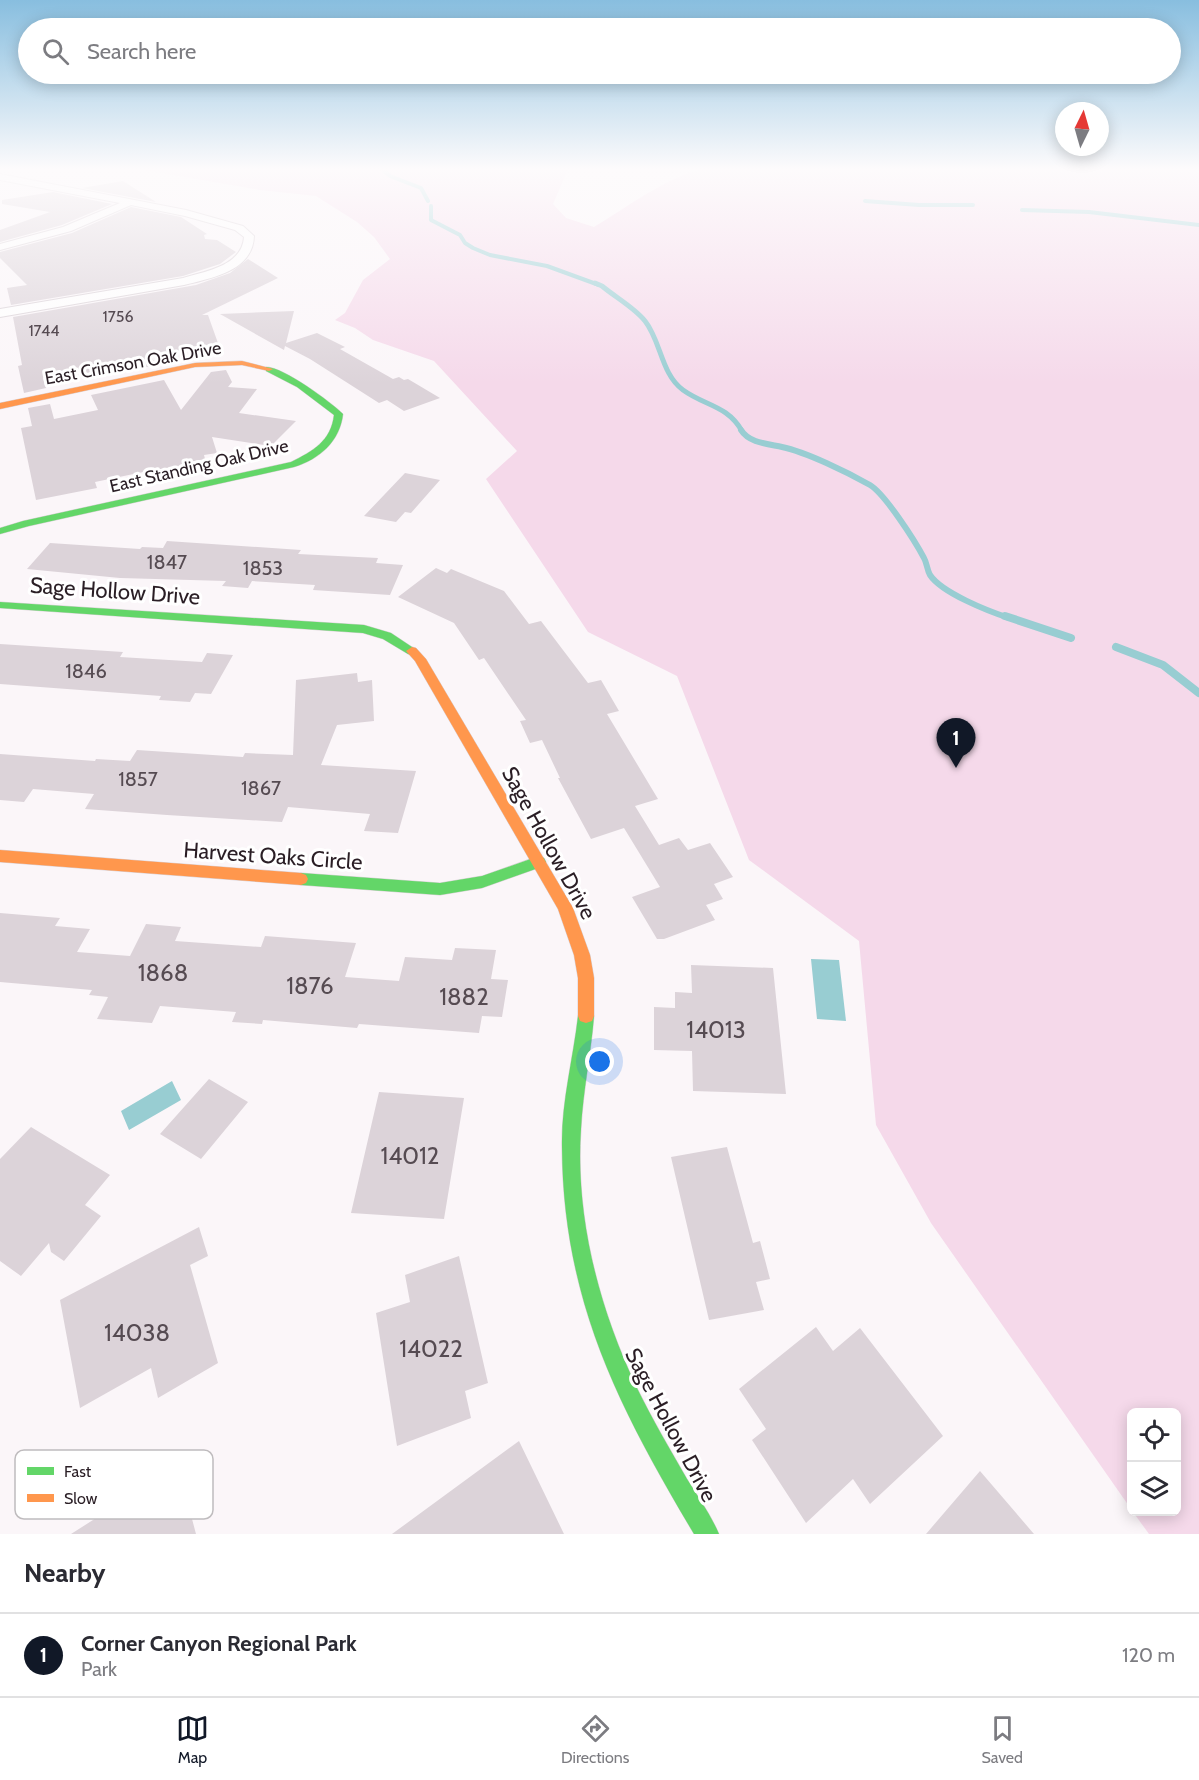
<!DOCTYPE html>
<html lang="en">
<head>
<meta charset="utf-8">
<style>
  :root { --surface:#fff; --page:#f2f2f3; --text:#2b2b33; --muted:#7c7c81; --line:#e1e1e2; --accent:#111827 }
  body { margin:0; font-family:Cabin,sans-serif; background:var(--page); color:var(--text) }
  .controls { position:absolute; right:18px; bottom:18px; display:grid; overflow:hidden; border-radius:9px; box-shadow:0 3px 15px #0003 }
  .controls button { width:54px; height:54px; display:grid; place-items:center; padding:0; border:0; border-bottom:2px solid var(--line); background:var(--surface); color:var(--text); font:30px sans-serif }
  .compass { position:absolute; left:1055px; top:102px; width:54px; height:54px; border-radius:50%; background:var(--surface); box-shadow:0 3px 15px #0003; rotate:5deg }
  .you { position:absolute; left:600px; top:1062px; width:21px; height:21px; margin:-15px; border:4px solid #fff; border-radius:50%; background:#1a73e8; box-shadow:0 0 0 9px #1a73e833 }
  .badge { display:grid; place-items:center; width:39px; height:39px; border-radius:50%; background:var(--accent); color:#fff; font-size:20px; font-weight:700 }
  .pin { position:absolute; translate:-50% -50px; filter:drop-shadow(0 2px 3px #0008) }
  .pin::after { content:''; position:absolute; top:32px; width:21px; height:18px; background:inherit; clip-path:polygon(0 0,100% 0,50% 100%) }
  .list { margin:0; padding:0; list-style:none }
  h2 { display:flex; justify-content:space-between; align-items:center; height:78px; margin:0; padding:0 24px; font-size:26px }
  h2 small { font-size:20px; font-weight:400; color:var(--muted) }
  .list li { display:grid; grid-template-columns:39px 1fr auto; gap:18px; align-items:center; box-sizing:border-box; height:84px; padding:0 24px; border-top:2px solid var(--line) }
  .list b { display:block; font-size:22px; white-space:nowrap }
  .list p { margin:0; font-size:20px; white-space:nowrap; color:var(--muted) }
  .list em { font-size:20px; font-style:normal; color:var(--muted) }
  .icon { flex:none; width:33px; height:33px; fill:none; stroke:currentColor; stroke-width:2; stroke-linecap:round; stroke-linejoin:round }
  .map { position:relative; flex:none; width:1199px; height:1534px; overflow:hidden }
  .search { position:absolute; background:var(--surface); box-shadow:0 3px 15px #0003; left:18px; right:18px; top:18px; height:66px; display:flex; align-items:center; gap:15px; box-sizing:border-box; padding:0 21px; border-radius:33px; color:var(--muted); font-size:22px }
  .sheet { height:162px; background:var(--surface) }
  nav { display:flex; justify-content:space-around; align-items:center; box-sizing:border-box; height:84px; border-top:2px solid var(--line); background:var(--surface); font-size:16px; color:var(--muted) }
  nav a { display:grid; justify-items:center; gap:3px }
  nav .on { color:var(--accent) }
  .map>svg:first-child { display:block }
</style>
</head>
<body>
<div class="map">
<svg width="1199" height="1534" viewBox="0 0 1199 1534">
  <rect width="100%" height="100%" fill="#fbf6f9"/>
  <!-- green -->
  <path fill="#f5d9ea" d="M138,169H568L553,204L566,218L594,227C629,206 662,180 701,169H1199V1534H1149L1133,1512H1176V1412H1132L1131,1509L931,1223L876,1125L859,941L749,860L677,676L588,632L486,479L517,451L434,361L373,340L355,328L335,320L345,313L363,280L390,259L374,237L357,222L316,196L260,190Z"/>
  <!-- water -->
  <path fill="#98cdd2" d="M811,959L839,960L846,1021L817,1019Z
    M172,1081L181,1100L129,1130L121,1111Z"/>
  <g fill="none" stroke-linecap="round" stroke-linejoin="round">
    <!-- stream-far3 -->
    <path stroke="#98cdd2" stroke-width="4" d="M382,169L390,176L421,188L428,201
      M865,201L919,205H973
      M431,206V220L460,235L465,243L473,248L490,255L547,266L599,285
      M1022,210L1089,212L1199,225"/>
    <!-- stream-far2 -->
    <path stroke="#98cdd2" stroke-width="5" d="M595,283L602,286C615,297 635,308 645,321C661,341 661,374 683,390C705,406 727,405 742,431"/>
    <!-- stream-far1 -->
    <path stroke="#98cdd2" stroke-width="6" d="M741,430C749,443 768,444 782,447C806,452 847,472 870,485C885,494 915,541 924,558C927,563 927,570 930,575C942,593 988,611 1009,618"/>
    <!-- stream -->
    <path stroke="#98cdd2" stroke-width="8" d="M1005,616L1071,638
      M1116,647L1163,665L1199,693"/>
  </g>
  <!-- building -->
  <path fill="#dcd3d9" d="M123,181L156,202L82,188Z
    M53,192L112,204L62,225L0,242V230L50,212L2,204V200Z
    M131,207L181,217L207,234L204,235L205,239L217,240L236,252L220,264L183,276L11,305L7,288L27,285L0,258V252L72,233Z
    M248,259L278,278L202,315H208L219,346L151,356L156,365L85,380L81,370L43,378L46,388L24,393L18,366L22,365L13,317L196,285L230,273Z
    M294,311L286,343L317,333L345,347L340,349L393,379L399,377L404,380L408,379L440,398L404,411L387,400L379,403L310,359L285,346L284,350L220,314Z
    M226,370L232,382L228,387L257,389L239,413L296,421L271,446L212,437L217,453L204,455L205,459L185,463L187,467L148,475V471L95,482L97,488L36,500L21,428L32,426L28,408L50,404L54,419L98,410L91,395L164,380L181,410L211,372Z
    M405,473L440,480L411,513L405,512L396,522L364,516Z
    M167,541L301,550L298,554L378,558L376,563L403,565L390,595L313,590L315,585L252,581L248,588L222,586L226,581L120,578L27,569L50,543L140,549L142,547L163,548Z
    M436,568L447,573L451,569L504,591L529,624L541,621L588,683L601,680L619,711L607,714L658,799L635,806L659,845L679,838L688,850L710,843L733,877L714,884L723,899L706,905L715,920L664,939H657L632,897L660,887L624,828L591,839L558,778H560L542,740L530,743L520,721L526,720L484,658L479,660L454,623L398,597Z
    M0,644L123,652L120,657L202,662L207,653L233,655L211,694L195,693L190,702L159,700L161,696L0,684Z
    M357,673L358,682L372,680L374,721L337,725L321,765L416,771L398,833L364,831L370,814L288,807L282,822L167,815L85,809L94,794L33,789L24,802L0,800V754L95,761L96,759L130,761L137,750L243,757L245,753L293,755L296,680Z
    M0,913L60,918L55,926L90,929L77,952L130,956L146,924L181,927L175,941L261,947L265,936L356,943L345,977L399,981L405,957L452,960L455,948L496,950L491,979L508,980L502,1017L482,1016L479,1033L359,1024L357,1028L263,1020L262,1024L232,1022L236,1012L160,1006L152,1023L97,1019L108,997L89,995L92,990L0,982Z
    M691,965L773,968L786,1094L693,1091L692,1051L654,1050V1007L675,1008V992L692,993Z
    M209,1079L248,1102L201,1159L160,1134Z
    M379,1092L464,1098L444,1219L351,1213Z
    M31,1127L110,1175L85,1205L101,1216L64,1261L51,1252L49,1243L21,1276L0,1261V1159Z
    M727,1147L753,1243L760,1241L770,1279L756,1282L764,1310L709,1320L671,1157Z
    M199,1227L208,1256L190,1265L218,1363L158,1398L151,1368L80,1408L60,1300Z
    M459,1256L488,1383L465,1391L471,1418L397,1446L376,1313L410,1302L405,1275Z
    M816,1327L833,1351L860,1328L943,1436L870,1504L853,1479L806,1523L752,1440L766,1429L739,1389Z
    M519,1441L564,1534H392Z
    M178,1466L196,1534H71Z
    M980,1471L1034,1534H926Z"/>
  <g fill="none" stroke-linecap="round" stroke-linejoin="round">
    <!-- street casing -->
    <g stroke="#d9d1d6" stroke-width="2">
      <path id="street" d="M0,174L186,210L243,226L254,236C253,271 212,278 184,285L0,317V309L183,278C206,271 242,266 244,237L235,230L185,216L131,205L71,231L0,250V244L63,227L120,203L0,180Z"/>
    </g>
    <!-- fast casing -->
    <g stroke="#d9d1d6" stroke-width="1">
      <path id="fast" d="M266,367C282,366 331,402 343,414C340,441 320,459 294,467L29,526L0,534V528L23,521L291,462C313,451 331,441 334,415L297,387L266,371Z
        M0,602L364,625L391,633L418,651L412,655L408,654L383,639L363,633L0,608Z
        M539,856L544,858L546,862L544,866L482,888L440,895L301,885L296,883L294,879L296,875L301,873L440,883L482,876Z
        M586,1009L592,1011L594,1016C591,1054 583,1091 581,1129C575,1217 599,1308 637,1388C652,1419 670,1449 687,1479C698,1497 711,1515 719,1534H694C618,1406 563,1300 562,1147C561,1103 573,1060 578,1016L580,1011Z"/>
    </g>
    <!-- slow casing -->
    <g stroke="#d9d1d6" stroke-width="1">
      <path id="slow" d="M242,361L273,369L269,371L242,365L195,367L0,409V403L195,363Z
        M412,647L416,648L426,659L573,908L590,955L594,978V1016L592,1021L586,1023L580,1021L578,1016V978L574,955L558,909L415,661L406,651Z
        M0,850L301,873L306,875L308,879L306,883L301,885L0,862Z"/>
    </g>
    <!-- street -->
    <use href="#street" fill="#fefefe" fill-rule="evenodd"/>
    <!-- fast -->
    <use href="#fast" fill="#63d668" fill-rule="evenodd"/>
    <!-- slow -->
    <use href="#slow" fill="#ff974d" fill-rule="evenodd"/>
  </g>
  <!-- sky -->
  <linearGradient id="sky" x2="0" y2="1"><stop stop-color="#88bedf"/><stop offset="0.44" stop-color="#fdfbfc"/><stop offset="1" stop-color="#fdfbfc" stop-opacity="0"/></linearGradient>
  <rect width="1199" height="384" fill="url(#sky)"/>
  <g text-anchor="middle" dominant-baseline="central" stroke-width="6" stroke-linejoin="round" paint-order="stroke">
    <!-- far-number labels -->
    <g font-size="16" fill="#564b52">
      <text x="118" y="316">1756</text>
      <text x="44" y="330">1744</text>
    </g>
    <!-- far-street labels -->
    <g font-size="18" fill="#2a1e25" stroke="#fff">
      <text transform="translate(133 363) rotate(-10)">East Crimson Oak Drive</text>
      <text transform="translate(199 466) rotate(-13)">East Standing Oak Drive</text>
    </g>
    <!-- number labels -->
    <g font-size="20" fill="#564b52">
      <text x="167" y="562">1847</text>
      <text x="263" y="568">1853</text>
      <text x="86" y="671">1846</text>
      <text x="138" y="779">1857</text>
      <text x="261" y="788">1867</text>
    </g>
    <!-- street labels -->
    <g font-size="22" fill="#2a1e25" stroke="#fff">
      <text transform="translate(115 591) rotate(4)">Sage Hollow Drive</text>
      <text transform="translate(549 843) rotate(61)">Sage Hollow Drive</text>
      <text transform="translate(273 856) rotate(4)">Harvest Oaks Circle</text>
      <text transform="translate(671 1425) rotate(62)">Sage Hollow Drive</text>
    </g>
    <!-- near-number labels -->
    <g font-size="24" fill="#564b52">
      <text x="163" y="972">1868</text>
      <text x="310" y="985">1876</text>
      <text x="464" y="996">1882</text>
      <text x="716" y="1029">14013</text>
      <text x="410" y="1155">14012</text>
      <text x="137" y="1332">14038</text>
      <text x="431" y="1348">14022</text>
    </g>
  </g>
  <!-- legend -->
  <rect x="15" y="1450" width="198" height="69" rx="9" fill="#fff" stroke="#bfbcbe" stroke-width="1.5"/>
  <rect x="27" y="1467" width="27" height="8" fill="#63d668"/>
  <rect x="27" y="1494" width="27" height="8" fill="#ff974d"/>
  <g font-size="16" fill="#2a1e25">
    <text x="64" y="1477">Fast</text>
    <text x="64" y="1504">Slow</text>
  </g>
</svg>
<div class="controls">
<button><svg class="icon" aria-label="locate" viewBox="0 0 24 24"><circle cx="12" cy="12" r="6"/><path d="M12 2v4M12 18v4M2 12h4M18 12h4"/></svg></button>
<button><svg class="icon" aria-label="layers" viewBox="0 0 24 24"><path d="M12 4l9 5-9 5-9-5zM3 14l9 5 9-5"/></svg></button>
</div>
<svg class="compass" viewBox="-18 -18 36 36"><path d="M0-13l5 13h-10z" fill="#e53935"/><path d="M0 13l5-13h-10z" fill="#7c7c81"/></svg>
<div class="you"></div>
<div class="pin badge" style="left:956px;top:768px">1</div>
<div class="search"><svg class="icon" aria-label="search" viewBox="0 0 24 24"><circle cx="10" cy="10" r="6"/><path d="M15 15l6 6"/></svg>Search here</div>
</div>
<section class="sheet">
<h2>Nearby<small></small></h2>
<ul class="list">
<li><span class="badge">1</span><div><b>Corner Canyon Regional Park</b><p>Park</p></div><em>120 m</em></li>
</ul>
</section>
<nav>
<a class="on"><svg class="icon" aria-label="map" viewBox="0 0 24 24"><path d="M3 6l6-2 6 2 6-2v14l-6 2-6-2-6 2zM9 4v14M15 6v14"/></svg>Map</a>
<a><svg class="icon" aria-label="directions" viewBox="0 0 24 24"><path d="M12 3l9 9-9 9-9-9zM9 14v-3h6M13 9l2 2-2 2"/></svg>Directions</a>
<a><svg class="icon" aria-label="saved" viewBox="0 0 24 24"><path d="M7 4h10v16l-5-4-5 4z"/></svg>Saved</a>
</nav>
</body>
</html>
